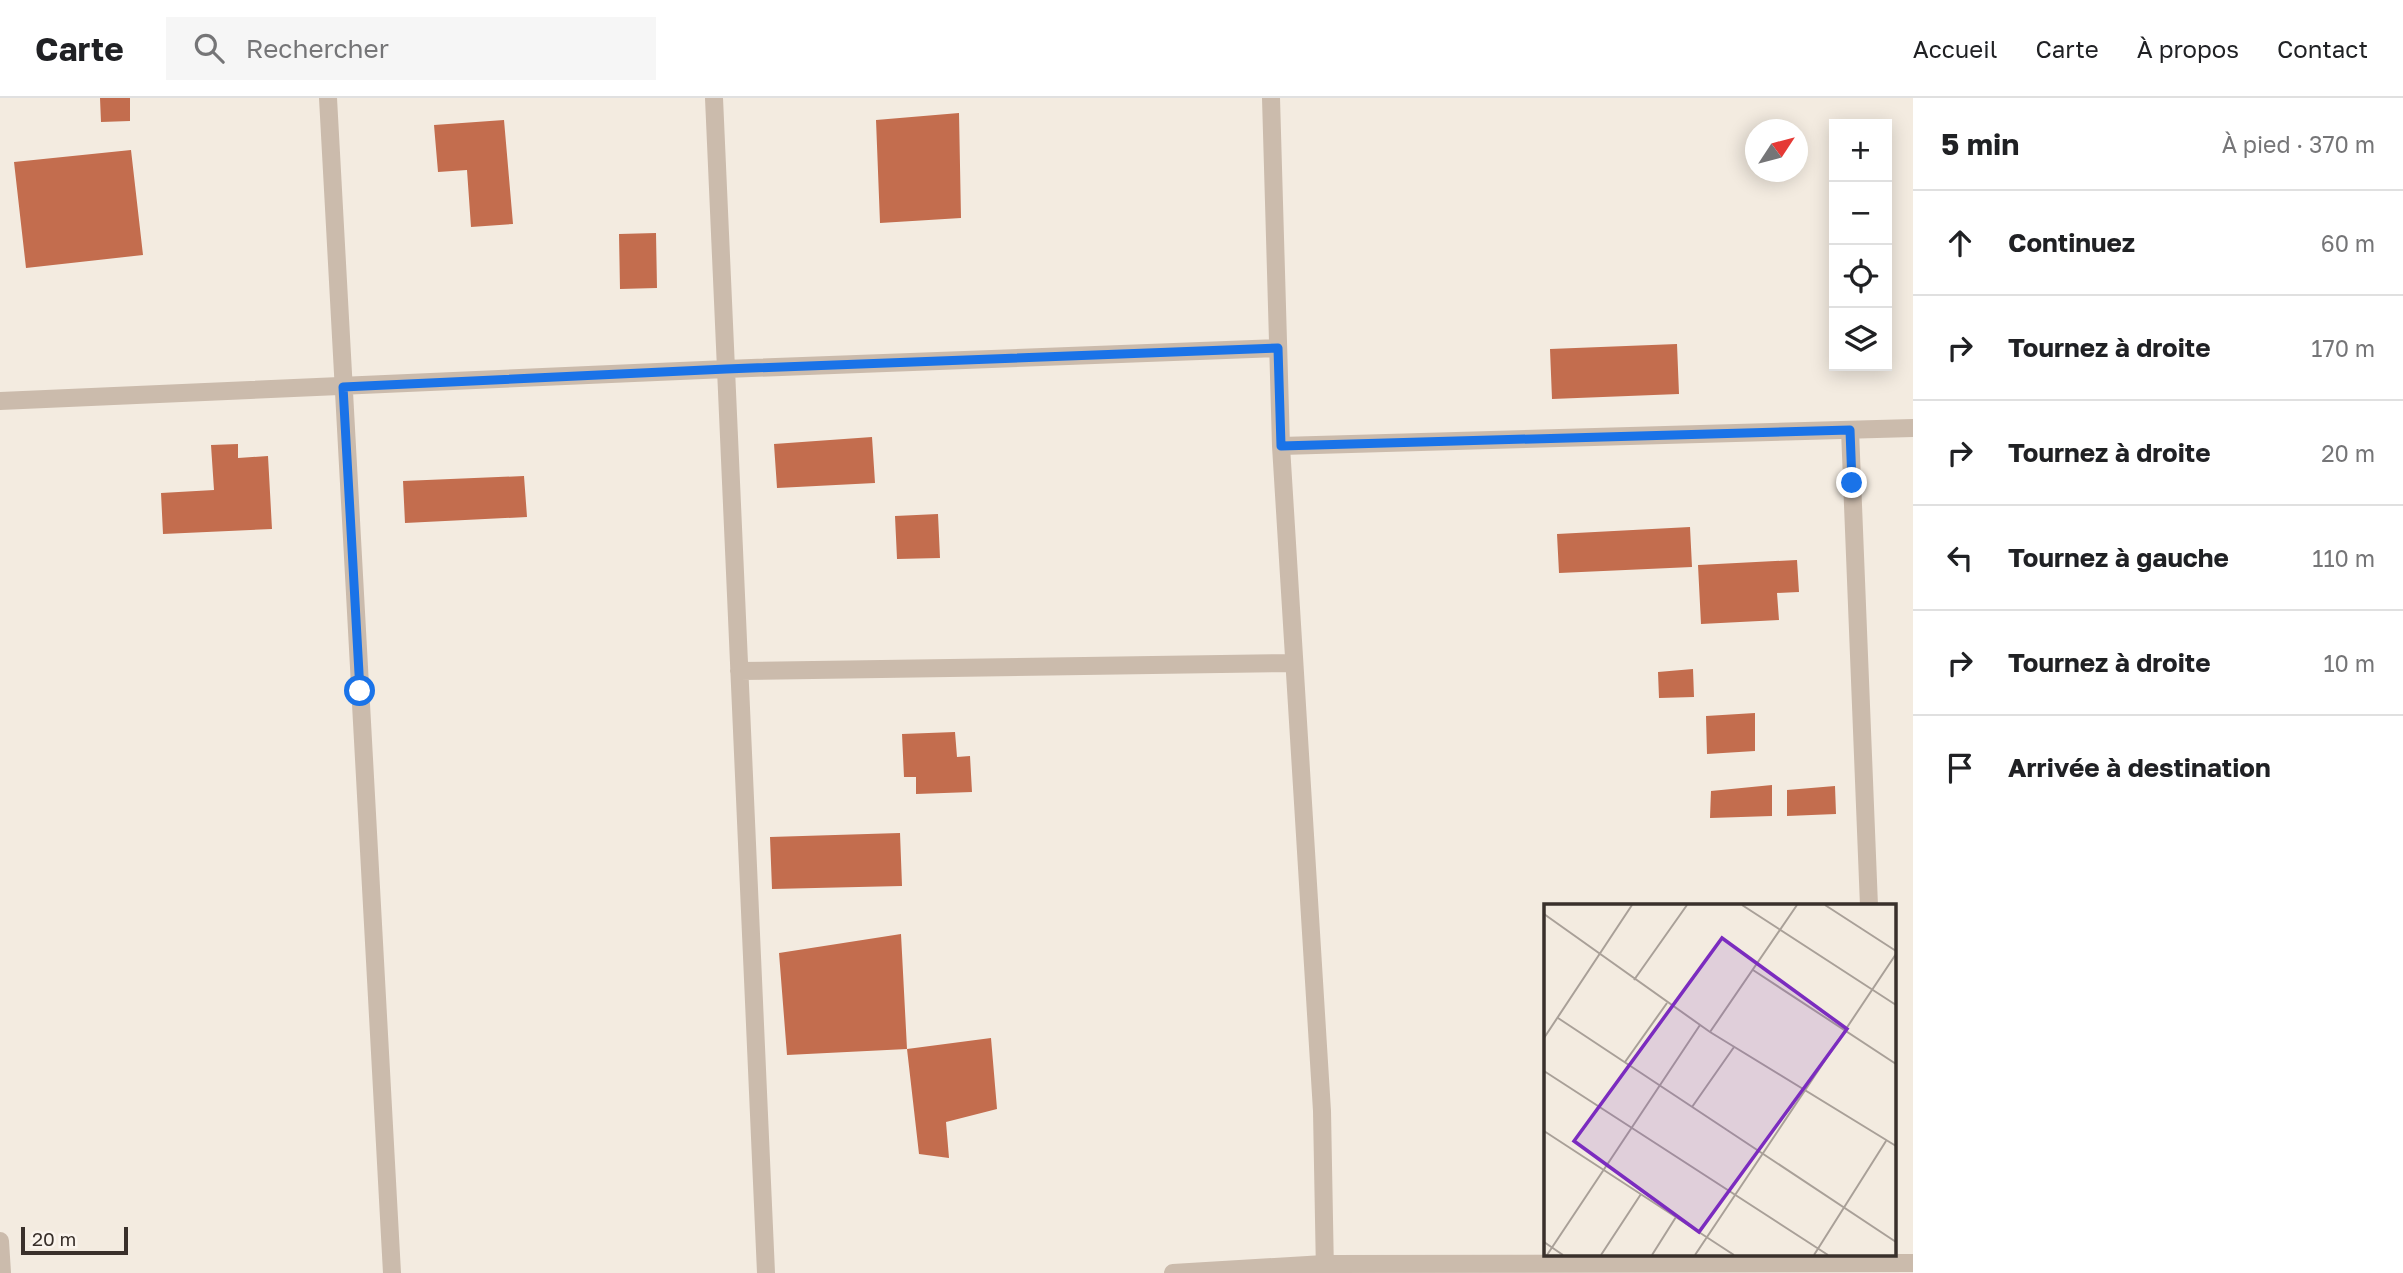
<!DOCTYPE html>
<html lang="fr">
<head>
<meta charset="utf-8">
<style>
  :root { --surface:#fff; --page:#f6f6f6; --text:#202124; --muted:#757577; --line:#e0e0e0 }
  body { margin:0; font-family:"Golos Text",sans-serif; background:var(--page); color:var(--text) }
  .controls { position:absolute; right:21px; top:21px; display:grid; overflow:hidden; border-radius:0px; box-shadow:0 4px 18px #0003 }
  .controls button { width:63px; height:63px; display:grid; place-items:center; padding:0; border:0; border-bottom:2px solid var(--line); background:var(--surface); color:var(--text); font:35px sans-serif }
  .compass { position:absolute; left:1745px; top:21px; width:63px; height:63px; border-radius:50%; background:var(--surface); box-shadow:0 4px 18px #0003; rotate:54deg }
  .scale { position:absolute; left:21px; bottom:18px; width:107px; box-sizing:border-box; padding-left:7px; border:4px solid #39302b; border-top:0; font-size:19px; line-height:24px; white-space:nowrap; color:#39302b; -webkit-text-stroke:5px #faf4ed; paint-order:stroke }
  .stop { position:absolute; width:21px; height:21px; margin:-16px; border:5px solid #1a73e8; border-radius:50%; background:#fff }
  .stop.end { background:#1a73e8; border-color:#fff; box-shadow:0 2px 7px #0008 }
  .list { margin:0; padding:0; list-style:none }
  h2 { display:flex; justify-content:space-between; align-items:center; height:91px; margin:0; padding:0 28px; font-size:30px }
  h2 small { font-size:23px; font-weight:400; color:var(--muted) }
  .list li { display:grid; grid-template-columns:46px 1fr auto; gap:21px; align-items:center; box-sizing:border-box; height:105px; padding:0 28px; border-top:2px solid var(--line) }
  .list b { display:block; font-size:26px; white-space:nowrap }
  .list em { font-size:23px; font-style:normal; color:var(--muted) }
  .icon { flex:none; width:38px; height:38px; fill:none; stroke:currentColor; stroke-width:2; stroke-linecap:round; stroke-linejoin:round }
  .map { position:relative; flex:none; width:1913px; height:1175px; overflow:hidden }
  header { display:flex; align-items:center; gap:42px; box-sizing:border-box; height:98px; padding:0 35px; background:var(--surface); border-bottom:2px solid var(--line) }
  header strong { font-size:33px }
  nav { display:flex; gap:38px; margin-inline-start:auto; font-size:24px }
  .search { width:490px; height:63px; background:var(--page); display:flex; align-items:center; gap:18px; box-sizing:border-box; padding:0 24px; border-radius:0px; color:var(--muted); font-size:26px }
  main { display:flex }
  aside { flex:1; background:var(--surface) }
  .map>svg:first-child { display:block }
</style>
</head>
<body>
<header>
<strong>Carte</strong>
<div class="search"><svg class="icon" aria-label="search" viewBox="0 0 24 24"><circle cx="10" cy="10" r="6"/><path d="M15 15l6 6"/></svg>Rechercher</div>
<nav><a>Accueil</a><a>Carte</a><a>À propos</a><a>Contact</a></nav>
</header>
<main>
<div class="map">
<svg width="1913" height="1175" viewBox="0 0 1913 1175">
  <rect width="100%" height="100%" fill="#f3ebe0"/>
  <!-- building -->
  <path fill="#c36d4e" d="M100,0H130V23L101,24Z
    M959,15L961,120L880,125L876,22Z
    M504,22L513,126L471,129L467,72L438,74L434,27Z
    M131,52L143,157L26,170L14,64Z
    M656,135L657,190L620,191L619,136Z
    M1677,246L1679,296L1552,301L1550,251Z
    M872,339L875,385L777,390L774,346Z
    M238,346V360L268,358L272,431L163,436L161,395L214,392L211,347Z
    M524,378L527,419L405,425L403,383Z
    M938,416L940,460L897,461L895,418Z
    M1690,429L1692,469L1559,475L1557,436Z
    M1797,462L1799,494L1777,495L1779,522L1701,526L1698,467Z
    M1693,571L1694,599L1659,600L1658,574Z
    M1755,615V653L1707,656L1706,618Z
    M955,634L957,659L970,658L972,694L916,696V679H904L902,636Z
    M1772,687V718L1710,720L1711,693Z
    M1835,688L1836,716L1787,718V692Z
    M900,735L902,788L772,791L770,739Z
    M901,836L907,951L787,957L779,855Z
    M991,940L997,1011L946,1024L949,1060L919,1056L907,951Z"/>
  <g fill="none" stroke-linecap="round" stroke-linejoin="round">
    <!-- street -->
    <path stroke="#cbbbac" stroke-width="18" d="M328,0L392,1175
      M714,0L766,1175
      M1271,0L1281,348L1322,1013L1325,1175
      M0,303L726,271L1278,250
      M1850,332L1869,808
      M1281,348L1913,330
      M739,573L1294,565
      M0,1143L2,1175
      M1173,1175L1324,1166L1913,1165"/>
  </g>
  <g fill="none" stroke-linecap="round" stroke-linejoin="round">
    <!-- route -->
    <path stroke="#1a73e8" stroke-width="9" d="M360,593L343,289L726,271L1278,250L1281,348L1850,332L1852,385"/>
  </g>
  <!-- overview -->
  <g transform="translate(1544 806)">
    <rect width="352" height="352" fill="#f3ebe0"/>
    <path fill="none" stroke="#a9a098" stroke-width="2" d="M198,1L352,101M281,1L352,47M0,10L166,128L352,242M209,66L352,160M90,76L143,1M14,114L352,338M166,128L253,1M0,134L88,1M81,158L123,99M0,167L284,351M148,203L190,143M0,227L190,351M0,338L19,351M3,351L156,121M57,351L97,290M108,351L132,313M151,351L352,50M270,351L342,237"/>
    <path fill="#7b2cbf" fill-opacity="0.15" stroke="#7b2cbf" stroke-width="3.5" d="M178,34L303,125L155,328L30,237Z"/>
    <rect width="352" height="352" fill="none" stroke="#39302b" stroke-width="3.5"/>
  </g>
</svg>
<div class="controls">
<button>+</button>
<button>−</button>
<button><svg class="icon" aria-label="locate" viewBox="0 0 24 24"><circle cx="12" cy="12" r="6"/><path d="M12 2v4M12 18v4M2 12h4M18 12h4"/></svg></button>
<button><svg class="icon" aria-label="layers" viewBox="0 0 24 24"><path d="M12 4l9 5-9 5-9-5zM3 14l9 5 9-5"/></svg></button>
</div>
<svg class="compass" viewBox="-18 -18 36 36"><path d="M0-13l5 13h-10z" fill="#e53935"/><path d="M0 13l5-13h-10z" fill="#757577"/></svg>
<div class="scale">20 m</div>
<div class="stop" style="left:360px;top:593px"></div>
<div class="stop end" style="left:1852px;top:385px"></div>
</div>
<aside>
<h2>5 min<small>À pied · 370 m</small></h2>
<ul class="list">
<li><svg class="icon" aria-label="ahead" viewBox="0 0 24 24"><path d="M12 20V5M6 11l6-6 6 6"/></svg><div><b>Continuez</b></div><em>60 m</em></li>
<li><svg class="icon" aria-label="right" viewBox="0 0 24 24"><path d="M7 20v-9h11M14 6l5 5-5 5"/></svg><div><b>Tournez à droite</b></div><em>170 m</em></li>
<li><svg class="icon" aria-label="right" viewBox="0 0 24 24"><path d="M7 20v-9h11M14 6l5 5-5 5"/></svg><div><b>Tournez à droite</b></div><em>20 m</em></li>
<li><svg class="icon" aria-label="left" viewBox="0 0 24 24"><path d="M17 20v-9H6M10 6l-5 5 5 5"/></svg><div><b>Tournez à gauche</b></div><em>110 m</em></li>
<li><svg class="icon" aria-label="right" viewBox="0 0 24 24"><path d="M7 20v-9h11M14 6l5 5-5 5"/></svg><div><b>Tournez à droite</b></div><em>10 m</em></li>
<li><svg class="icon" aria-label="arrive" viewBox="0 0 24 24"><path d="M6 21V4h12l-3 4 3 4H6"/></svg><div><b>Arrivée à destination</b></div></li>
</ul>
</aside>
</main>
</body>
</html>
